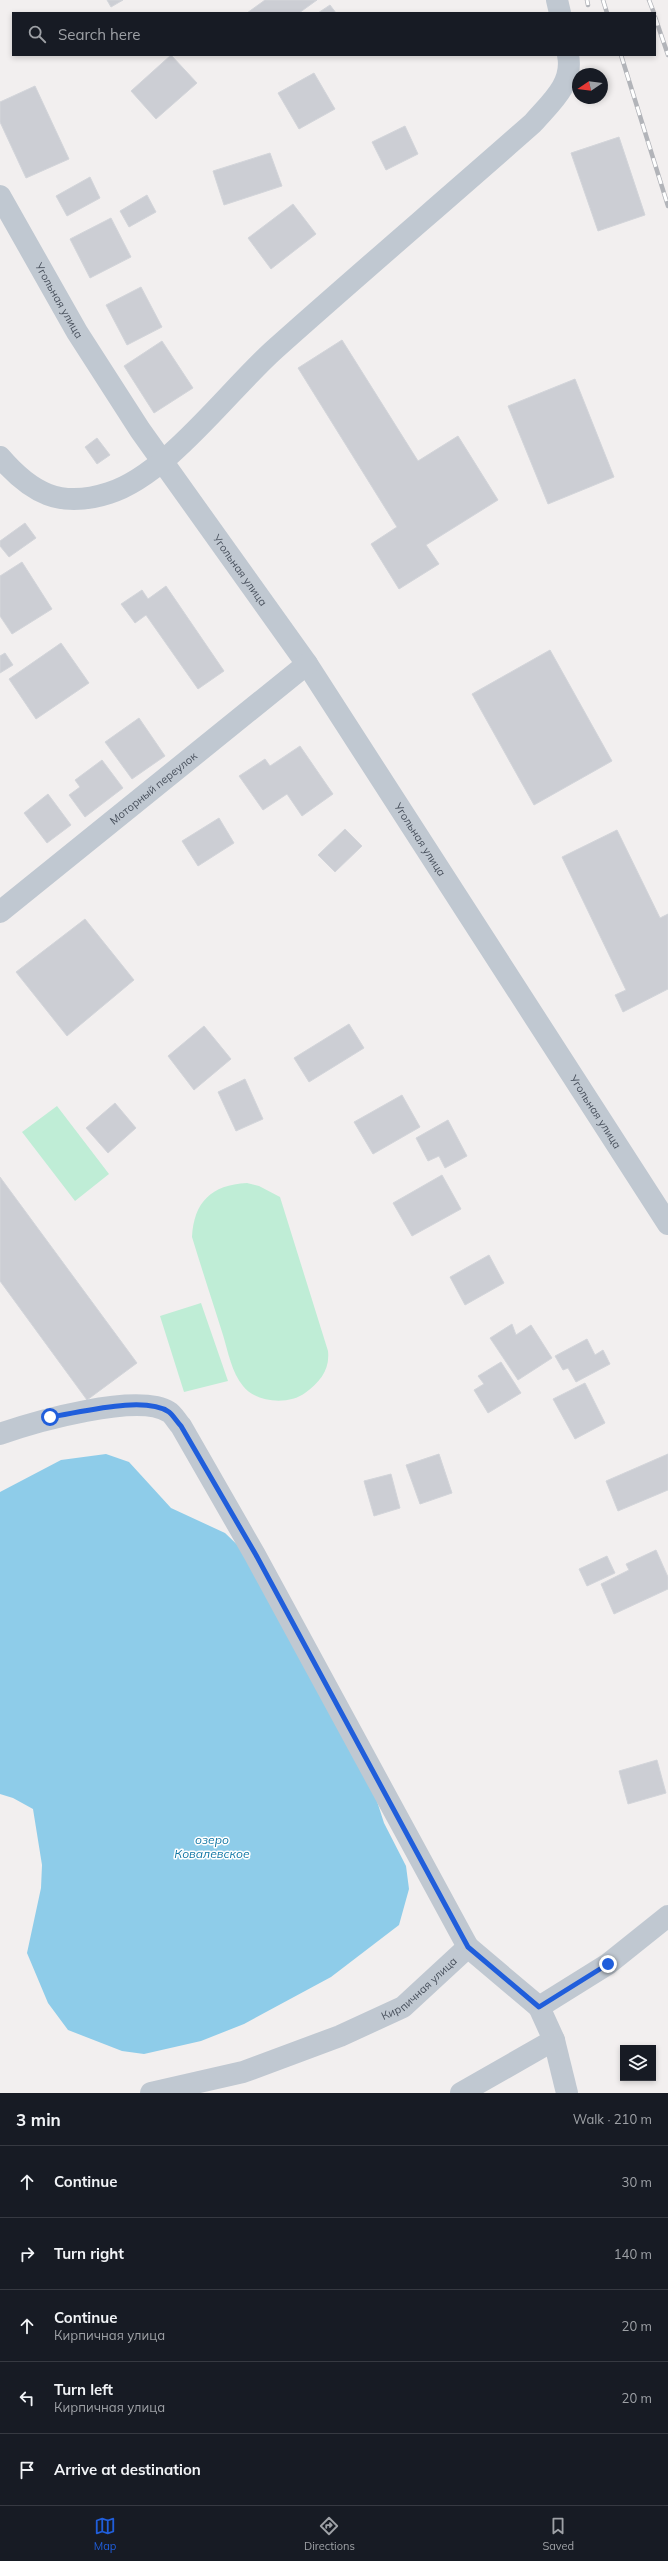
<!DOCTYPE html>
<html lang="en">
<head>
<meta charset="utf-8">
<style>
  :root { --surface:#171b24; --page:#242831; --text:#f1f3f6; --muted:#9ea1a6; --line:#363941; --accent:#205edb }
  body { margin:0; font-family:Mulish,sans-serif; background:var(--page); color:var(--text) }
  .controls { position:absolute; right:12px; bottom:12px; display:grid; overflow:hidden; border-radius:0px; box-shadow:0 2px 6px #0003 }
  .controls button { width:36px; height:36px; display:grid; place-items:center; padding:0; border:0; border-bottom:1px solid var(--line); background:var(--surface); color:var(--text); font:20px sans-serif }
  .compass { position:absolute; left:572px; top:68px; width:36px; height:36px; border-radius:50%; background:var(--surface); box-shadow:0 2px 6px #0003; rotate:257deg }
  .stop { position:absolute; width:12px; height:12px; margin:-9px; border:3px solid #205edb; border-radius:50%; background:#fff }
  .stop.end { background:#205edb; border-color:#fff; box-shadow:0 1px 4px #0008 }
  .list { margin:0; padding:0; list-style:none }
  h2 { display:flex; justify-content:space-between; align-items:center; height:52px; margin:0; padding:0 16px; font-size:17px }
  h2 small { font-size:13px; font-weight:400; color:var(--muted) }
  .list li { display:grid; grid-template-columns:26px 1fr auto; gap:12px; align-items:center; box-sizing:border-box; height:72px; padding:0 16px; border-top:1px solid var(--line) }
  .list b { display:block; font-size:15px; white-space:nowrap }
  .list p { margin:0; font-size:13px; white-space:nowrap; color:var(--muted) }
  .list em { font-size:13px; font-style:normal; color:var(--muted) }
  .icon { flex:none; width:22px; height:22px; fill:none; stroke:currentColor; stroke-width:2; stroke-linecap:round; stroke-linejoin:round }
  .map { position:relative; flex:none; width:668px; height:2093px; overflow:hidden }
  .search { position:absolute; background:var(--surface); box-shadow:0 2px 6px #0003; left:12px; right:12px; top:12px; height:44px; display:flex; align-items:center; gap:10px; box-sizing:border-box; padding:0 14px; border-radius:0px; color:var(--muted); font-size:15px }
  .sheet { height:412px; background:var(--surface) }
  nav { display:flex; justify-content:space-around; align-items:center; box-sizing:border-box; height:56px; border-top:1px solid var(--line); background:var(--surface); font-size:11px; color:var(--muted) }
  nav a { display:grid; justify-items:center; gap:2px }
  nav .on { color:var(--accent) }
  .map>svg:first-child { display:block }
</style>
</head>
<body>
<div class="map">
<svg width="668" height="2093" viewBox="0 0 668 2093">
  <rect width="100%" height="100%" fill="#f2efef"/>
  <!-- green -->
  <path fill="#bfedd6" d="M57,1106L109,1174L75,1201L22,1132Z
    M247,1183L259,1186L280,1197L328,1351C330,1370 320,1382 305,1393C289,1405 256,1403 243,1386C232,1373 228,1352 223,1335C213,1303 202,1270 192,1237C194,1202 211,1185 247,1183Z
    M201,1303L228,1381L184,1392L160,1316Z"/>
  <!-- water -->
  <path fill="#8ecce9" d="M106,1454L129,1462L171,1508L225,1533L251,1558L367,1770L384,1823L406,1866L409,1889L399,1925L331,1977L244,2024L201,2041L144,2054L122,2051L68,2030L48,2003L27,1953L41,1888L42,1865L33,1809L13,1798L0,1794V1492L61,1460Z"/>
  <!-- building -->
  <path fill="#ccced4" stroke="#d3d5da" d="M107,0H123L111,7Z
    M265,0H317L299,13H247Z
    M330,5L336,13H318Z
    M171,55L197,83L156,119L131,91Z
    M314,73L335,109L299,129L278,93Z
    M35,86L69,159L26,178L0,122V102Z
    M405,126L418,154L386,170L372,142Z
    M619,137L645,215L598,231L571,153Z
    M270,153L282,186L224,205L213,171Z
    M90,177L100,198L67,216L56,196Z
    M147,195L156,212L129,227L120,211Z
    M293,204L316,234L271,269L248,238Z
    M111,218L131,257L90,278L70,239Z
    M141,287L162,327L127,345L106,305Z
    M342,340L418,461L458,436L498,500L426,545L439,564L399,589L371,544L397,527L298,368Z
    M162,341L193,388L154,413L124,366Z
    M575,379L614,477L548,504L508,406Z
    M97,438L110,455L97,464L85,447Z
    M25,523L36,538L9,557L0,546V541Z
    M22,562L52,609L12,634L0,616V576Z
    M166,586L224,671L198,689L146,615L135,623L121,604L142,590L148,599Z
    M61,643L89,683L36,719L9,679Z
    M550,650L612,761L534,805L472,694Z
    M5,653L13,665L0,673V656Z
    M139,718L165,756L132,779L105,742Z
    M300,746L333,794L302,816L287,794L263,810L239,776L265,759L270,766Z
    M102,760L123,788L85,817L69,795L80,787L75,780Z
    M48,794L71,825L47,843L24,813Z
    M219,818L234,843L198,866L182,841Z
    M345,829L362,846L335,872L318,855Z
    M617,830L660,918L668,914V989L623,1012L615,995L626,990L562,857Z
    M85,919L134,980L67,1036L16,972Z
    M349,1024L364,1048L309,1082L294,1058Z
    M204,1026L231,1059L194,1090L168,1056Z
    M245,1079L263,1119L236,1131L218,1092Z
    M402,1095L420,1127L373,1154L354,1122Z
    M115,1103L136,1128L108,1153L86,1128Z
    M448,1120L467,1156L445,1168L439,1156L428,1161L416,1138Z
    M442,1175L461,1209L412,1236L393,1203Z
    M0,1177L137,1363L87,1400L0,1281Z
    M489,1255L504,1283L465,1305L450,1277Z
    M512,1324L516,1335L531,1325L552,1358L518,1380L490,1338Z
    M587,1339L595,1355L603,1350L610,1364L576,1382L568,1368L563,1370L555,1356Z
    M501,1362L521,1393L488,1413L474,1390L484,1384L478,1376Z
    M585,1383L605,1423L575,1439L553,1399Z
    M439,1454L452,1493L420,1504L406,1465Z
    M668,1454V1490L618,1511L606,1481Z
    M391,1474L400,1508L374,1516L364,1481Z
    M656,1550L668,1577V1589L614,1614L601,1584L629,1570L626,1564Z
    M607,1556L615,1573L587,1586L579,1569Z
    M657,1760L666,1793L628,1804L619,1771Z"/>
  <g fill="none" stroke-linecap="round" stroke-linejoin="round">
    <!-- minor -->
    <g stroke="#c0c8d1" stroke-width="22">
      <path d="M557,0L560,13"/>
      <path id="s1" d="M0,196L77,332L140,430L307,664L668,1224"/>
      <path d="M0,457C31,493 60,509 109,493C167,475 229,390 275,349C360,273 447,199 533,123C550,103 574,84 568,55"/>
      <path id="s2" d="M0,912L307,664"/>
      <path d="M0,1434C34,1422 138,1392 169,1412C173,1414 177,1422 181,1426L255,1555L468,1947"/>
      <path d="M554,2040L567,2093"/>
      <path id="s3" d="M151,2093L243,2072L340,2036L403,2007L468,1947L539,2007L608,1964L668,1916"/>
      <path d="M461,2093L554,2040L539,2007"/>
    </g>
    <!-- rail casing -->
    <g stroke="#b2b4b9" stroke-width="4.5">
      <path id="rail" d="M587,0L588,5
        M603,0L607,13
        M649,0L654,13
        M655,17L668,55
        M621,55L668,206"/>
    </g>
    <!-- rail -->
    <use href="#rail" stroke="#fff" stroke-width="3" stroke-dasharray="9" stroke-linecap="butt"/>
  </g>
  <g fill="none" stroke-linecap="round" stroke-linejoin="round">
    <!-- route -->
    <path stroke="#205edb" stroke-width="5" d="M50,1417C79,1413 144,1395 169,1412C173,1415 177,1422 181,1426L256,1555L468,1947L539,2007L608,1964"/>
  </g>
  <g text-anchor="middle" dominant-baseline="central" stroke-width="3" stroke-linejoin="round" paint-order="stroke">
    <!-- street labels -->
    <g font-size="11" fill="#48505c" stroke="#fff">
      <text stroke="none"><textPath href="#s1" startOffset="120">Угольная улица</textPath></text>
      <text stroke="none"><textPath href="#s1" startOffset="445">Угольная улица</textPath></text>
      <text stroke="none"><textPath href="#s2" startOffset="197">Моторный переулок</textPath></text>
      <text stroke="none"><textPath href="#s1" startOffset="769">Угольная улица</textPath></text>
      <text stroke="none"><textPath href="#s1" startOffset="1093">Угольная улица</textPath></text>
      <text stroke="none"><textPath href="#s3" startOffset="291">Кирпичная улица</textPath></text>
    </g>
    <!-- water labels -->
    <g font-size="12" font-style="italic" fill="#1177a5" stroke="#fff">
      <text x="212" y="1839">озеро<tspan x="212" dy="14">Ковалевское</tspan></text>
    </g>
  </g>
</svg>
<div class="controls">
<button><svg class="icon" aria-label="layers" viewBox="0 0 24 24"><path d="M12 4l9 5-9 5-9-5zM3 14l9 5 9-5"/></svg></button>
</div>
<svg class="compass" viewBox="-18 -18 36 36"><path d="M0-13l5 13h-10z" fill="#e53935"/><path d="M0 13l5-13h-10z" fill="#9ea1a6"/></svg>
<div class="stop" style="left:50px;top:1417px"></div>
<div class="stop end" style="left:608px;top:1964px"></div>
<div class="search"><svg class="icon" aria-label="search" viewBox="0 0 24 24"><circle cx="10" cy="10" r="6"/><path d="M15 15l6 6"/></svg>Search here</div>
</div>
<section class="sheet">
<h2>3 min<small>Walk · 210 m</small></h2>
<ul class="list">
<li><svg class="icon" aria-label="ahead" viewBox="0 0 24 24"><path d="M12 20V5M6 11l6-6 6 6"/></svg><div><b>Continue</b></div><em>30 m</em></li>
<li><svg class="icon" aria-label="right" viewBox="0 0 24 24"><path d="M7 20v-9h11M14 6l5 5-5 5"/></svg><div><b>Turn right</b></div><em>140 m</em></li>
<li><svg class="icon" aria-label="ahead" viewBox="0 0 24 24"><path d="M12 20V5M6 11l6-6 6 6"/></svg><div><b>Continue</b><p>Кирпичная улица</p></div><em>20 m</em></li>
<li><svg class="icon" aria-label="left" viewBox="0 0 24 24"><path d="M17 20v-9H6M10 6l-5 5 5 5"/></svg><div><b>Turn left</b><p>Кирпичная улица</p></div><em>20 m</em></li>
<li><svg class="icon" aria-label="arrive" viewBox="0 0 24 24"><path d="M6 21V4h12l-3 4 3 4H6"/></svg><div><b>Arrive at destination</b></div></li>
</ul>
</section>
<nav>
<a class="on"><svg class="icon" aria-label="map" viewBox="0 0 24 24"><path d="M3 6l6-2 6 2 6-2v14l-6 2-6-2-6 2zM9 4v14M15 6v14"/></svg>Map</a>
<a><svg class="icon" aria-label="directions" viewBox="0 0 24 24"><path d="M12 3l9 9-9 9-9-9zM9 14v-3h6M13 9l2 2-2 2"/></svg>Directions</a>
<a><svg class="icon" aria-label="saved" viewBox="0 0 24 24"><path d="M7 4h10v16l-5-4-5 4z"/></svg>Saved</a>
</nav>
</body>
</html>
